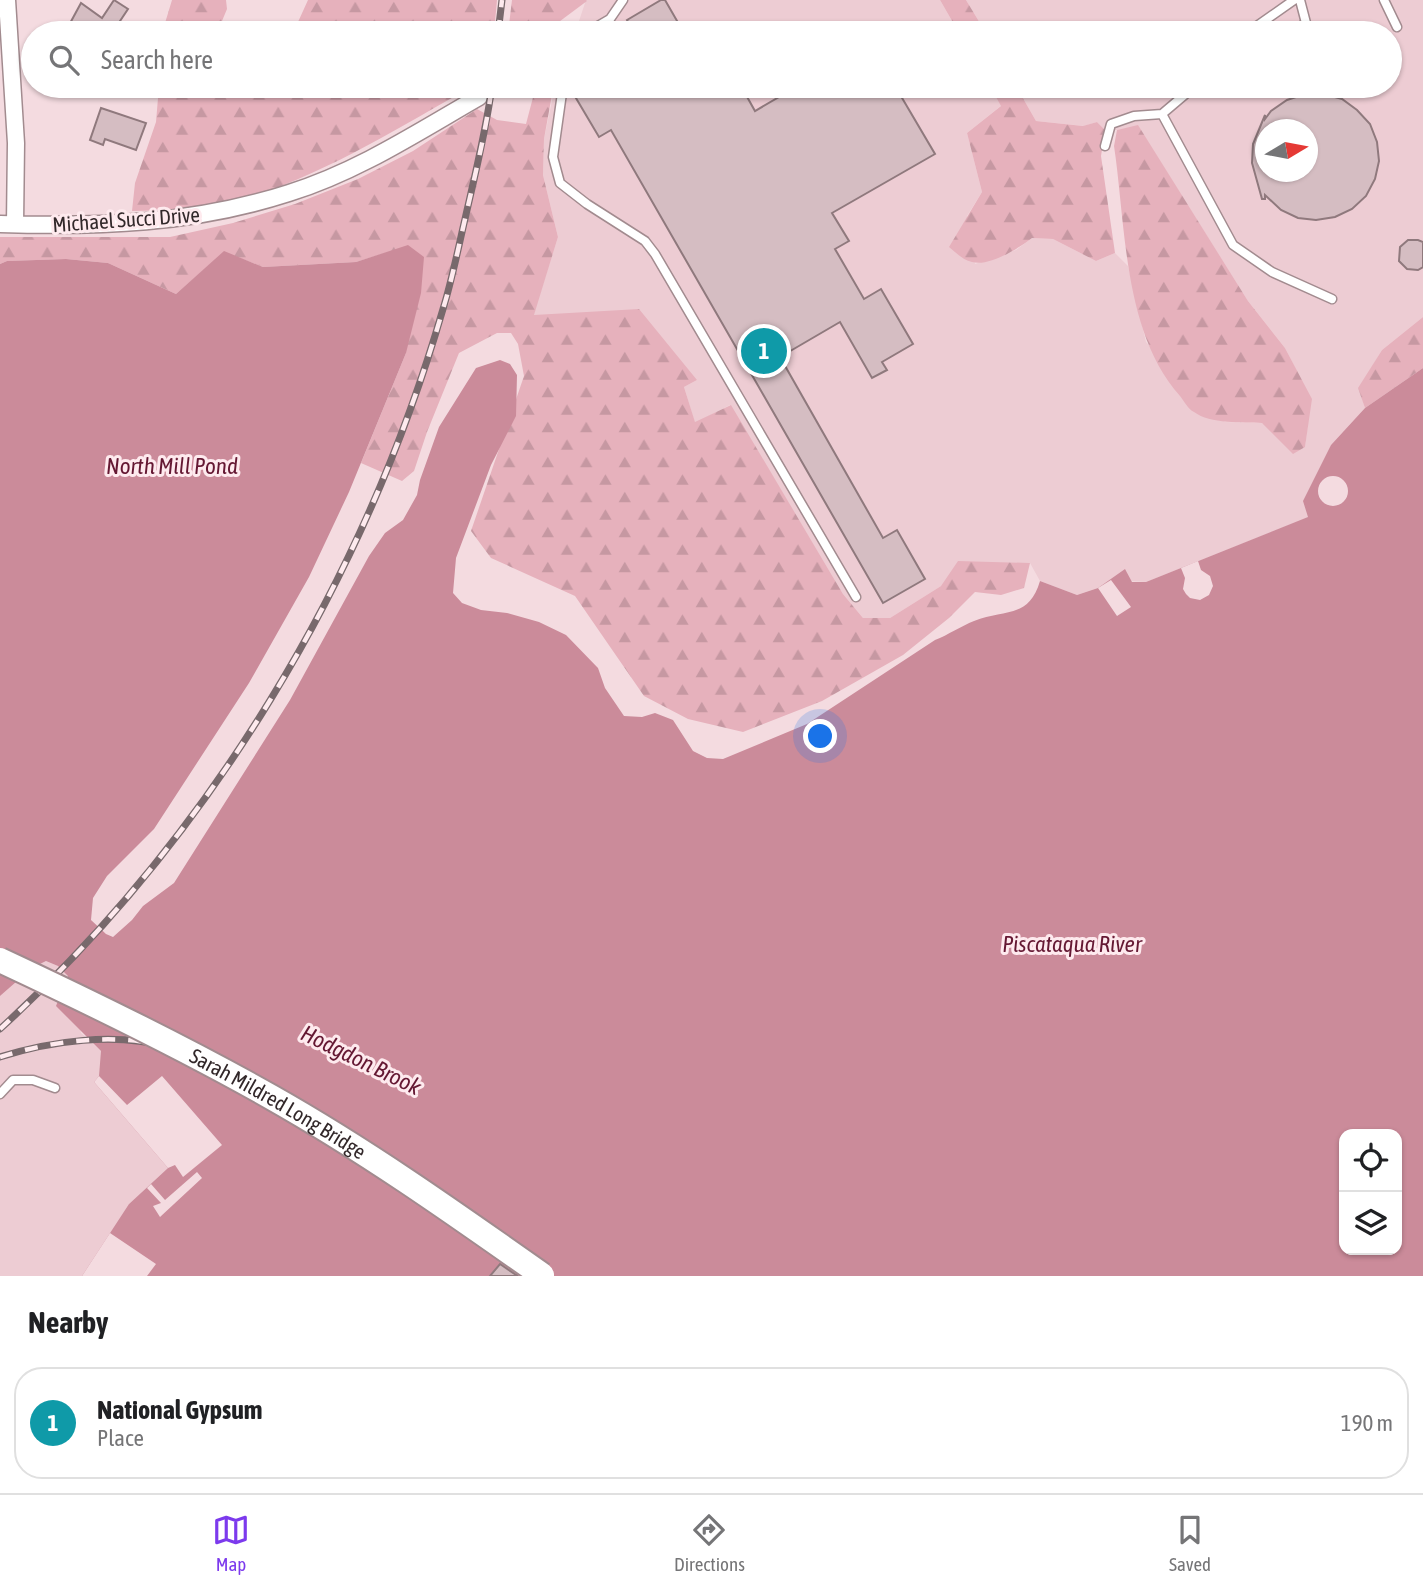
<!DOCTYPE html>
<html lang="en">
<head>
<meta charset="utf-8">
<style>
  :root { --surface:#fff; --page:#f6f6f6; --text:#202124; --muted:#757577; --line:#e0e0e0; --accent:#7c3aed }
  body { margin:0; font-family:"Asap Condensed",sans-serif; background:var(--page); color:var(--text) }
  .controls { position:absolute; right:21px; bottom:21px; display:grid; overflow:hidden; border-radius:14px; box-shadow:0 2px 5px #0004 }
  .controls button { width:63px; height:63px; display:grid; place-items:center; padding:0; border:0; border-bottom:2px solid var(--line); background:var(--surface); color:var(--text); font:35px sans-serif }
  .compass { position:absolute; left:1255px; top:119px; width:63px; height:63px; border-radius:50%; background:var(--surface); box-shadow:0 2px 5px #0004; rotate:80deg }
  .you { position:absolute; left:821px; top:737px; width:24px; height:24px; margin:-18px; border:5px solid #fff; border-radius:50%; background:#1a73e8; box-shadow:0 0 0 10px #1a73e833 }
  .badge { display:grid; place-items:center; width:46px; height:46px; border-radius:50%; background:var(--accent); color:#fff; font-size:23px; font-weight:700 }
  .pin { position:absolute; translate:-50% -50%; border:4px solid #fff; box-shadow:0 2px 7px #0006 }
  .list { margin:0; padding:0; list-style:none }
  h2 { display:flex; justify-content:space-between; align-items:center; height:91px; margin:0; padding:0 28px; font-size:30px }
  h2 small { font-size:23px; font-weight:400; color:var(--muted) }
  .list li { display:grid; grid-template-columns:46px 1fr auto; gap:21px; align-items:center; box-sizing:border-box; height:112px; margin:0 14px 14px; padding:0 14px; border:2px solid var(--line); border-radius:28px }
  .list b { display:block; font-size:26px; white-space:nowrap }
  .list p { margin:0; font-size:23px; white-space:nowrap; color:var(--muted) }
  .list em { font-size:23px; font-style:normal; color:var(--muted) }
  .icon { flex:none; width:38px; height:38px; fill:none; stroke:currentColor; stroke-width:2; stroke-linecap:round; stroke-linejoin:round }
  .map { position:relative; flex:none; width:1423px; height:1276px; overflow:hidden }
  .search { position:absolute; background:var(--surface); box-shadow:0 2px 5px #0004; left:21px; right:21px; top:21px; height:77px; display:flex; align-items:center; gap:18px; box-sizing:border-box; padding:0 24px; border-radius:38px; color:var(--muted); font-size:26px }
  .sheet { height:217px; background:var(--surface) }
  nav { display:flex; justify-content:space-around; align-items:center; box-sizing:border-box; height:98px; border-top:2px solid var(--line); background:var(--surface); font-size:19px; color:var(--muted) }
  nav a { display:grid; justify-items:center; gap:4px }
  nav .on { color:var(--accent) }
  .map>svg:first-child { display:block }
</style>
</head>
<body>
<div class="map">
<svg width="1423" height="1276" viewBox="0 0 1423 1276">
  <defs>
    <pattern id="forest-firs" width="22" height="20" patternUnits="userSpaceOnUse" patternTransform="scale(1.75)"><rect width="22" height="20" fill="#e6b1bc"/><path d="M5 1l3.5 6h-7zM16 11l3.5 6h-7z" fill="#c698a2"/></pattern>
  </defs>
  <rect width="100%" height="100%" fill="#f4dbe0"/>
  <!-- built -->
  <path fill="#edccd3" fill-rule="evenodd" d="M586,0H940L959,33H575Z
    M966,0H1423V317L1382,350L1359,388L1365,408L1331,445L1309,517L1146,582L1111,580L1098,588L1077,595L1040,581L1030,563L941,586L890,618H863L843,594L730,405L695,423L684,387L697,380L533,316L558,237L543,175L544,139L555,86H990L1002,105L967,133L982,192L967,216L975,264L1016,250L1032,238L1053,239L1096,261L1115,253L1128,266L1146,342L1225,422L1262,423L1305,447L1311,399L1285,348L1248,301L1138,126L1117,130H1105L1097,122L1084,126L1036,121L1016,86H1390V33H986ZM1266,130H1308V172H1266Z
    M46,961L58,966L69,976L81,1033L101,1051L168,1168L129,1204L147,1276H0V996L32,968Z"/>
  <!-- forest -->
  <path fill="url(#forest-firs)" d="M172,0H226L227,9L217,33H162Z
    M308,0H497L494,33H293Z
    M512,0H586L587,1L544,33H508Z
    M940,0H966L986,33H959Z
    M159,86H473C396,129 320,178 233,202C202,210 165,210 132,211L135,183L156,122Z
    M536,86H552L553,89L544,139L543,175L558,237L534,315L639,309L697,380L684,387L695,422L731,405L843,594L863,618H890L941,586L958,561L1030,563L1024,588L1001,595L975,592L949,618L903,655L822,701L743,732L688,719L644,696L575,596L491,558L471,531L524,376L518,344L511,333H497L459,353L427,432L414,471L402,481L361,463L406,353L408,246L356,262L263,267L224,252L176,294L108,263L66,259L7,261L0,264V237H170L233,223L295,204L358,179L413,151L477,109L497,120L526,124Z
    M990,86H1016L1036,121L1083,126L1097,122L1105,130L1101,156L1115,253L1096,261L1053,239L1032,238C1019,248 989,267 972,262C963,260 956,253 949,247L982,192L967,133L1001,106Z
    M1138,125L1248,301L1285,348L1312,399L1305,447L1293,454L1262,423C1243,422 1210,424 1194,412C1188,409 1184,401 1180,396C1123,332 1126,226 1114,146L1117,130Z
    M1423,317V368L1365,408L1358,388L1382,350Z"/>
  <!-- water -->
  <path fill="#cb8b9a" fill-rule="evenodd" d="M408,245L424,257L421,293L406,353L349,492L309,577L249,683L154,829L107,876L93,898L91,920L106,934L113,937L132,920L143,906L174,883L290,700L369,556L385,533L403,520L417,495L420,480L439,427L476,368L500,360L510,364L517,375L516,416L491,465L456,558L453,593L462,603L481,610L507,613L539,622L566,635L598,668L605,688L624,716L642,717L655,713L673,720L693,751L707,758L723,759L807,724L935,640C948,635 961,626 974,621C1004,609 1029,619 1040,581L1077,595L1098,588L1125,569L1132,582H1146L1308,517L1303,501L1331,445L1365,408L1423,368V1276H82L129,1204L168,1168L94,1082L99,1076L101,1051L56,1006L68,976L58,966L46,961L32,968L0,996V264L7,261L66,259L108,263L176,294L224,251L263,267L356,262ZM1344,1134H1397V1250H1344Z"/>
  <!-- pier -->
  <path fill="#f4dbe0" d="M1318 491a15 15 0 1 1 30 0a15 15 0 1 1-30 0Z
    M1198,561L1201,570L1210,576L1213,586L1209,595L1200,600L1190,598L1186,594L1183,589L1185,578L1181,568Z
    M1111,580L1131,607L1117,616L1098,588Z
    M99,1076L127,1105L162,1076L222,1145L183,1177L175,1165L168,1168L94,1082Z
    M197,1172L202,1178L160,1217L153,1206L161,1203L147,1188L151,1184L165,1200Z
    M110,1233L156,1264L147,1276H82Z"/>
  <!-- building -->
  <path fill="#d5bdc2" stroke="#8f797d" stroke-width="2" fill-rule="evenodd" d="M114,0L128,9L112,33H77L68,27L81,3L102,18Z
    M661,0H665L684,33H635L627,20Z
    M585,86H741L755,111L798,86H895L935,154L832,213L849,241L835,249L864,299L881,289L913,344L882,362L887,370L872,378L840,322L780,357L883,538L897,530L925,579L883,603L611,130L599,137L573,93Z
    M1305,94H1324L1342,99L1357,110L1370,124L1377,142L1379,161L1375,179L1366,196L1352,209L1335,217L1316,220L1298,218L1281,210L1265,195V199H1262L1252,163L1253,144L1265,115V119L1271,111L1287,100ZM1265,130H1307V172H1265Z
    M101,108L146,123L136,150L105,139L103,145L90,140Z
    M1408,240H1418L1423,242V267L1418,270L1407,269L1399,261L1400,247Z
    M500,1264L516,1275L518,1276H490Z"/>
  <g fill="none" stroke-linecap="round" stroke-linejoin="round">
    <!-- service casing -->
    <g stroke="#a28b8f" stroke-width="11">
      <path id="service" d="M1384,0L1397,27
        M586,33L610,19L623,0
        M1247,33L1294,0
        M1290,33L1306,23L1300,0
        M563,86L553,157L560,183L587,204L645,241L655,254L856,597
        M479,97L498,86
        M1162,114L1233,245L1272,272L1332,299
        M1105,146L1111,124L1134,116L1162,114L1195,86
        M0,1094L13,1080H33L55,1088"/>
    </g>
    <!-- minor casing -->
    <g stroke="#a28b8f" stroke-width="19">
      <path id="minor" d="M7,0L16,143L15,224
        M0,224C100,227 193,224 289,193C357,172 418,132 479,97"/>
    </g>
    <!-- service -->
    <use href="#service" stroke="#fff" stroke-width="8"/>
    <!-- minor -->
    <use href="#minor" stroke="#fff" stroke-width="16"/>
    <!-- rail casing -->
    <g stroke="#78696c" stroke-width="7">
      <path id="rail" d="M498,33L502,0
        M0,1029C210,837 364,582 443,309C452,280 458,249 465,219C475,175 486,131 492,86
        M0,1057C51,1041 115,1032 168,1047C195,1054 220,1070 244,1083C349,1137 447,1209 543,1276"/>
    </g>
    <!-- rail -->
    <use href="#rail" stroke="#feeaee" stroke-width="4.5" stroke-dasharray="13" stroke-linecap="butt"/>
    <!-- primary-bridge casing -->
    <g stroke="#a28b8f" stroke-width="28" stroke-linecap="butt">
      <g id="primary-bridge">
        <path id="s1" d="M0,960C92,1003 183,1047 271,1097C365,1150 454,1213 542,1275"/>
      </g>
    </g>
    <!-- primary-bridge -->
    <use href="#primary-bridge" stroke="#fff" stroke-width="24"/>
  </g>
  <g text-anchor="middle" dominant-baseline="central" stroke-width="6" stroke-linejoin="round" paint-order="stroke">
    <!-- street labels -->
    <g font-size="21" fill="#32282a" stroke="#feeaee">
      <text transform="translate(126 219) rotate(-4)">Michael Succi Drive</text>
      <text stroke="none"><textPath href="#s1" startOffset="313">Sarah Mildred Long Bridge</textPath></text>
    </g>
    <!-- water labels -->
    <g font-size="23" font-style="italic" fill="#651833" stroke="#feeaee">
      <text x="172" y="466">North Mill Pond</text>
      <text x="1072" y="944">Piscataqua River</text>
      <text transform="translate(361 1060) rotate(26)">Hodgdon Brook</text>
    </g>
  </g>
</svg>
<div class="controls">
<button><svg class="icon" aria-label="locate" viewBox="0 0 24 24"><circle cx="12" cy="12" r="6"/><path d="M12 2v4M12 18v4M2 12h4M18 12h4"/></svg></button>
<button><svg class="icon" aria-label="layers" viewBox="0 0 24 24"><path d="M12 4l9 5-9 5-9-5zM3 14l9 5 9-5"/></svg></button>
</div>
<svg class="compass" viewBox="-18 -18 36 36"><path d="M0-13l5 13h-10z" fill="#e53935"/><path d="M0 13l5-13h-10z" fill="#757577"/></svg>
<div class="you"></div>
<div class="pin badge" style="left:764px;top:351px;background:#0f9aa8">1</div>
<div class="search"><svg class="icon" aria-label="search" viewBox="0 0 24 24"><circle cx="10" cy="10" r="6"/><path d="M15 15l6 6"/></svg>Search here</div>
</div>
<section class="sheet">
<h2>Nearby<small></small></h2>
<ul class="list">
<li><span class="badge" style="background:#0f9aa8">1</span><div><b>National Gypsum</b><p>Place</p></div><em>190 m</em></li>
</ul>
</section>
<nav>
<a class="on"><svg class="icon" aria-label="map" viewBox="0 0 24 24"><path d="M3 6l6-2 6 2 6-2v14l-6 2-6-2-6 2zM9 4v14M15 6v14"/></svg>Map</a>
<a><svg class="icon" aria-label="directions" viewBox="0 0 24 24"><path d="M12 3l9 9-9 9-9-9zM9 14v-3h6M13 9l2 2-2 2"/></svg>Directions</a>
<a><svg class="icon" aria-label="saved" viewBox="0 0 24 24"><path d="M7 4h10v16l-5-4-5 4z"/></svg>Saved</a>
</nav>
</body>
</html>
